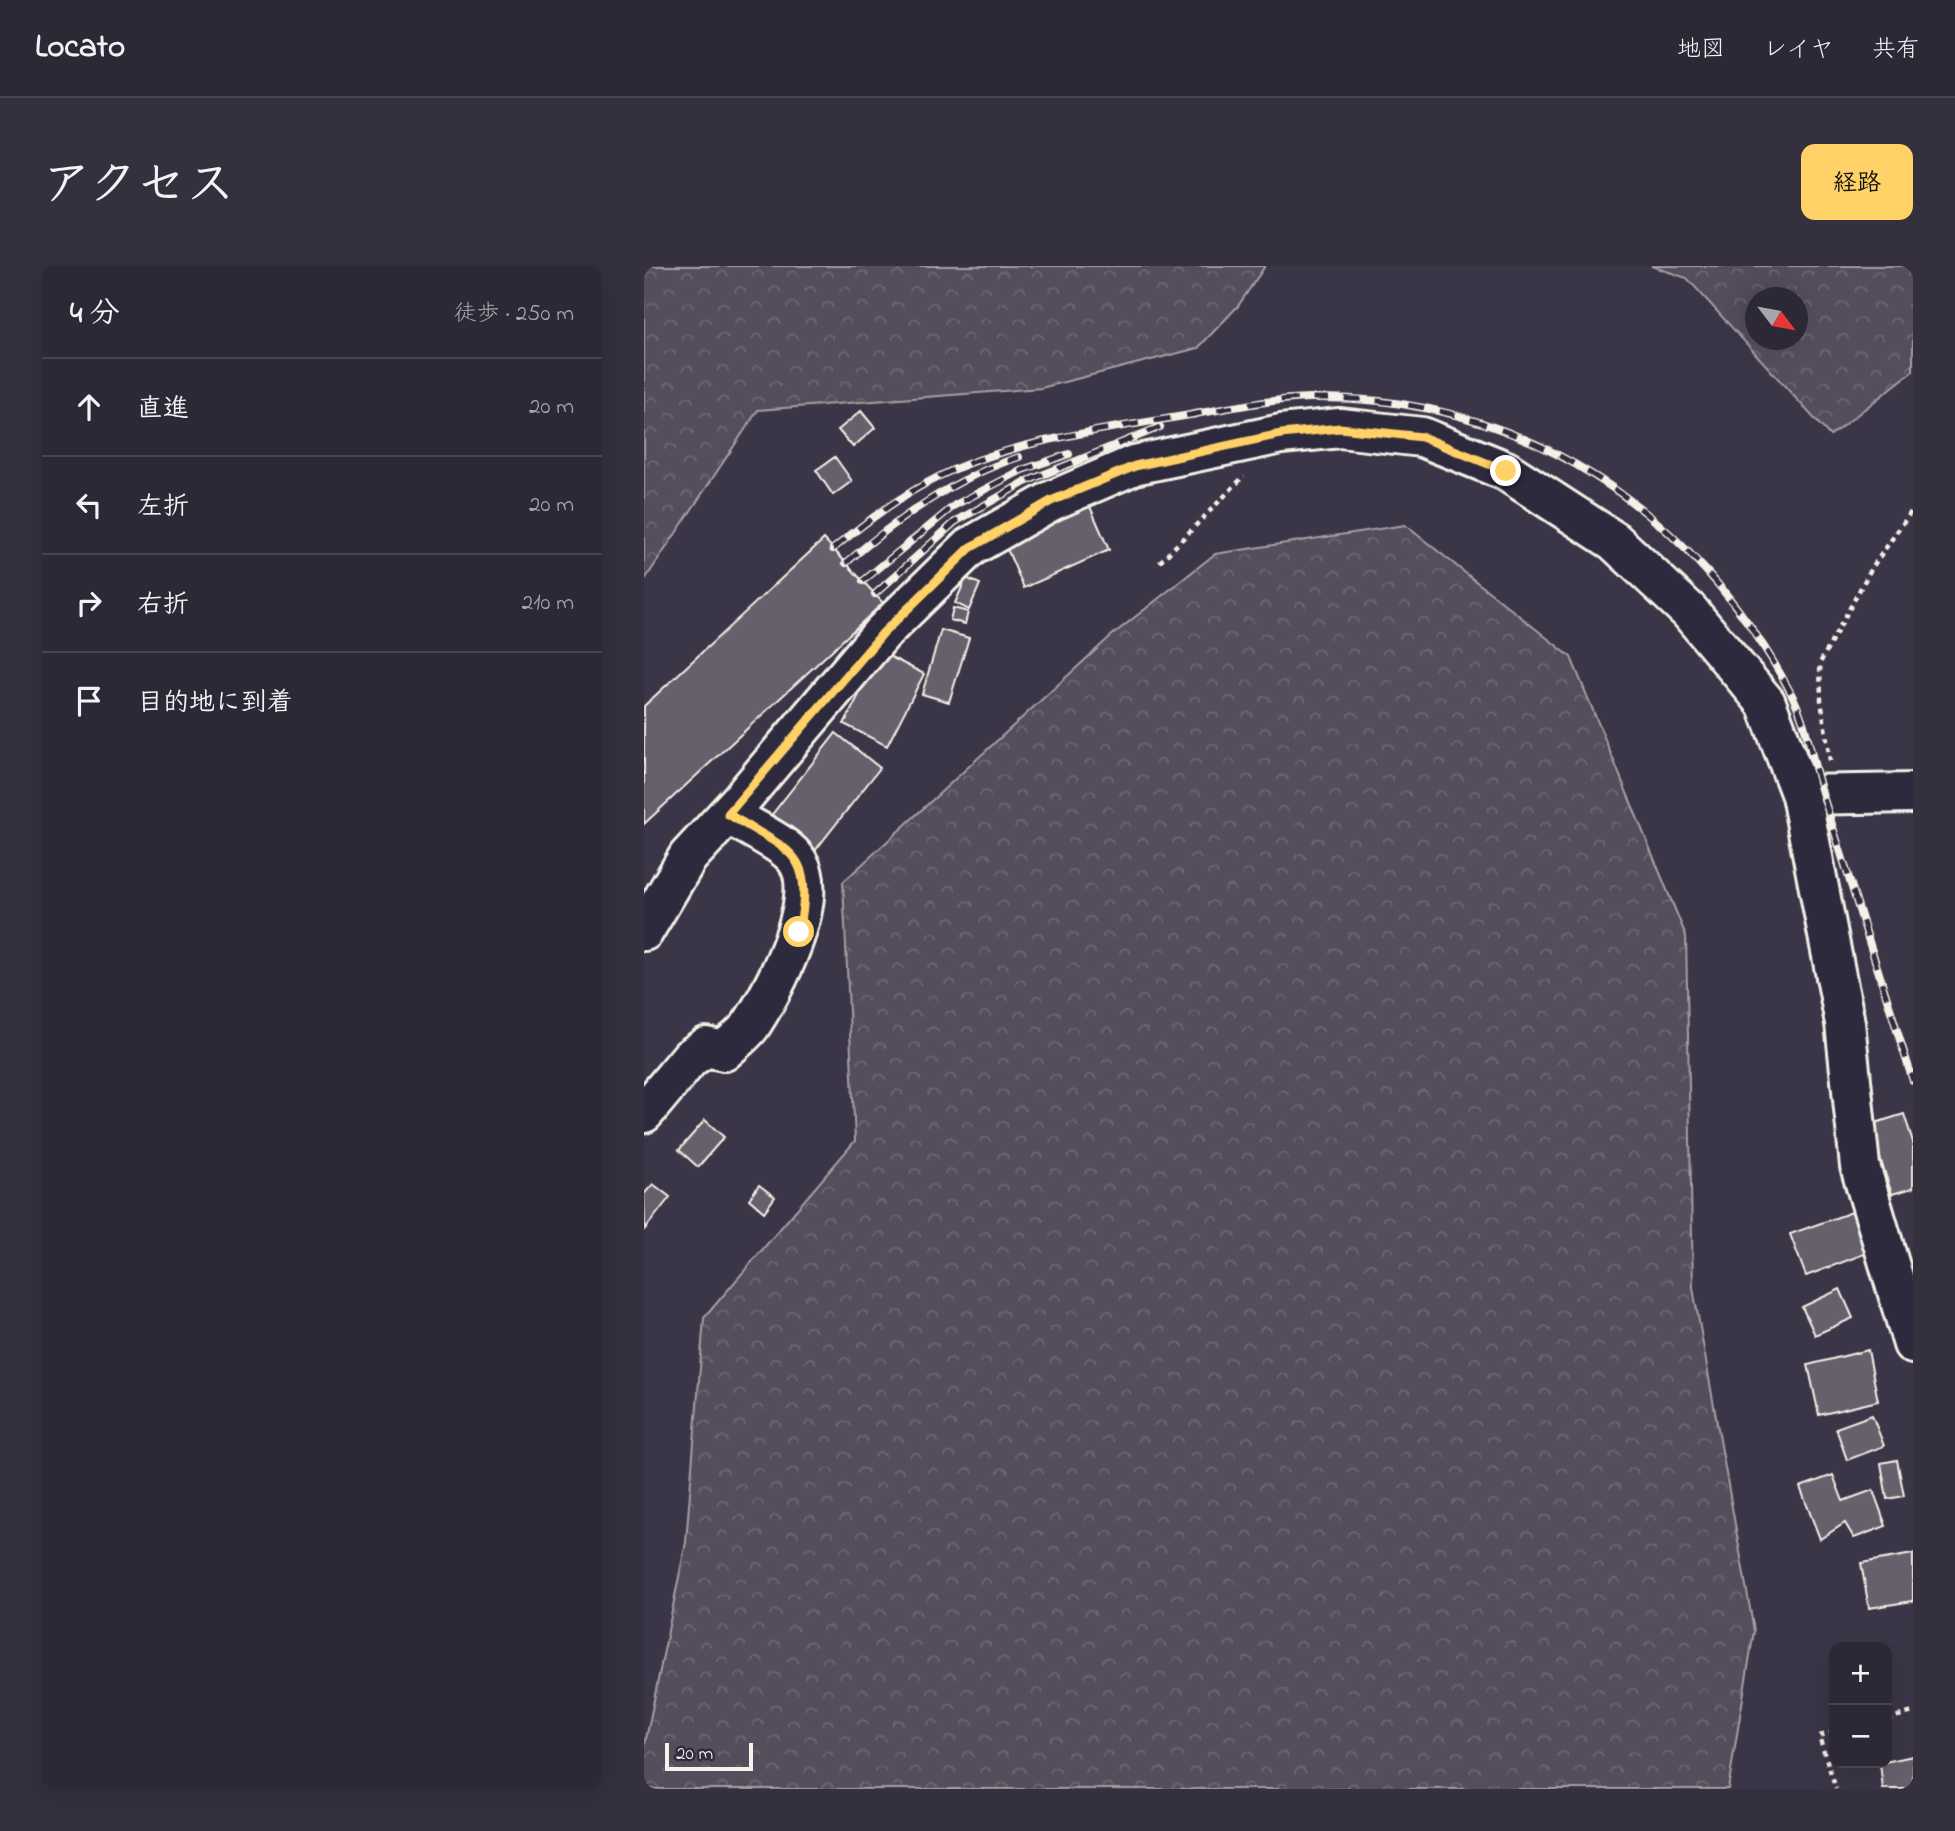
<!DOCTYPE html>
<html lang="ja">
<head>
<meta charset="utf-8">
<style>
  :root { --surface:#2c2835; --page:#34303d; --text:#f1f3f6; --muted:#a6a6ad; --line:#484450; --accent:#ffd166 }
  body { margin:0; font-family:"Indie Flower","Klee One",sans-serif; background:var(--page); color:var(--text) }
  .controls { position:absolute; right:21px; bottom:21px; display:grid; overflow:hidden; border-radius:14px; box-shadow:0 7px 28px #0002 }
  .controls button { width:63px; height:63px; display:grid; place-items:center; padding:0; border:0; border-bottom:2px solid var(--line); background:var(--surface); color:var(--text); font:35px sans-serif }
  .compass { position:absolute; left:1101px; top:21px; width:63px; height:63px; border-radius:50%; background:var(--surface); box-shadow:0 7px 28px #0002; rotate:122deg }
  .scale { position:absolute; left:21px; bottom:18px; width:88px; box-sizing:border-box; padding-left:7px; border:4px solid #f4f1e8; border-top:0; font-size:19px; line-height:24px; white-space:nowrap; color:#f4f1e8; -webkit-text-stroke:5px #2f2a3d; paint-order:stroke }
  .stop { position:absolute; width:21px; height:21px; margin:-16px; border:5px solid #ffd166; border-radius:50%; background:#fff }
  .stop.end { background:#ffd166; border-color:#fff; box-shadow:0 2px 7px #0008 }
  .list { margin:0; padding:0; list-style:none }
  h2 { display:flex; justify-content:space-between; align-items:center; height:91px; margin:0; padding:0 28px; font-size:30px }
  h2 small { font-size:23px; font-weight:400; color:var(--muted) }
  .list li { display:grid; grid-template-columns:46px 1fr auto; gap:21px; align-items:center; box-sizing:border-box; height:98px; padding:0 28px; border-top:2px solid var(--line) }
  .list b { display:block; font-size:26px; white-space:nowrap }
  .list em { font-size:23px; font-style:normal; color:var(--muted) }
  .icon { flex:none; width:38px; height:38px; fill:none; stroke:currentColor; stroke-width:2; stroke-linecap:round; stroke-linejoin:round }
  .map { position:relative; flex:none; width:1269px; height:1523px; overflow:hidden; border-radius:14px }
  header { display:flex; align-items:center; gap:42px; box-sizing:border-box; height:98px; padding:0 35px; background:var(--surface); border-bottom:2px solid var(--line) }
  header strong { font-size:33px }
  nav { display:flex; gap:38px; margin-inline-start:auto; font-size:24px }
  .intro { display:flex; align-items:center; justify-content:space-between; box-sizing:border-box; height:168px; padding:0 42px }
  h1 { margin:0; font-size:49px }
  .button { padding:18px 32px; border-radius:14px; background:var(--accent); color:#111; font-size:24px; font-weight:700 }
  main { display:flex; gap:42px; padding:0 42px }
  aside { flex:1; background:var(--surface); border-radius:14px; box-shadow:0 7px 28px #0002 }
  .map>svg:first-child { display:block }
</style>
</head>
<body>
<header>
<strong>Locato</strong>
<nav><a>地図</a><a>レイヤ</a><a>共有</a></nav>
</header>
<div class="intro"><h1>アクセス</h1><a class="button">経路</a></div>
<main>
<aside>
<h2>4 分<small>徒歩 · 250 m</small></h2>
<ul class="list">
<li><svg class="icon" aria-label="ahead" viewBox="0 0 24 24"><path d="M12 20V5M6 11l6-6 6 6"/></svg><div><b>直進</b></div><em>20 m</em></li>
<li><svg class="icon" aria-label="left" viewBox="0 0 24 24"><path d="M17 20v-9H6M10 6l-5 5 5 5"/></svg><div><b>左折</b></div><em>20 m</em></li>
<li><svg class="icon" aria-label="right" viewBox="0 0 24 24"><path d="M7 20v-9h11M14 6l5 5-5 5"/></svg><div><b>右折</b></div><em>210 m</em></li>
<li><svg class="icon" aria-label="arrive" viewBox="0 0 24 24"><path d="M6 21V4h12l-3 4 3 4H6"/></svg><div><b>目的地に到着</b></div></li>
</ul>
</aside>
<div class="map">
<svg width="1269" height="1523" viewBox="0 0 1269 1523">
  <defs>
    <pattern id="forest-crowns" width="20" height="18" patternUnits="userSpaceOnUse" patternTransform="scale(1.75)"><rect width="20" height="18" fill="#534e5c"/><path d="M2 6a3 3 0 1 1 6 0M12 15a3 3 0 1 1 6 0" fill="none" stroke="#6c6873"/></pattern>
  </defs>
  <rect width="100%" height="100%" fill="#3b3647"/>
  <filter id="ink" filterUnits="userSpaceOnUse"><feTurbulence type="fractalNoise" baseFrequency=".0143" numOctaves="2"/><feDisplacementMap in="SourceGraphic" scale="14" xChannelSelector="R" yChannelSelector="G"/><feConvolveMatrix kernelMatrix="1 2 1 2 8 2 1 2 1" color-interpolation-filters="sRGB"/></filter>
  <g filter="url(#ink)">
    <!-- forest -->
    <path fill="url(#forest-crowns)" stroke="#a4a0a2" stroke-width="2" fill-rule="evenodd" d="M0,0H621L594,40L554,82L397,122L114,144L0,315Z
      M1007,0H1269V105L1186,170L1043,12ZM1112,32H1154V74H1112Z
      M761,259L927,391L1042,670L1049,1022L1110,1365L1084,1523H0V1483L42,1276L60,1052L211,875L199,616L467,370L571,288Z"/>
    <!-- building -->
    <path fill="#65616c" stroke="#f4f1e8" stroke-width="2" d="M217,145L231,162L209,181L194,164Z
      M191,191L208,215L189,229L172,204Z
      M444,236L465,284L380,322L359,274Z
      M180,273L239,337L0,558V440Z
      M322,312L336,318L325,344L311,337Z
      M309,342L324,346L321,358L306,354Z
      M297,364L325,372L305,436L278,428Z
      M237,386L280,408L243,480L200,458Z
      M192,467L236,502L170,586L126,551Z
      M1260,848L1269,876V922L1248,928L1225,859Z
      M61,854L80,871L54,901L35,884Z
      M9,918L26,931L1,963L0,928Z
      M115,919L131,931L120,946L105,933Z
      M1208,946L1223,987L1162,1010L1146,968Z
      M1196,1023L1209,1052L1171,1069L1158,1041Z
      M1224,1084L1234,1135L1175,1149L1164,1099Z
      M1228,1149L1240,1180L1203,1194L1192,1162Z
      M1253,1194L1260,1230L1243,1233L1237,1197Z
      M1189,1209L1199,1235L1229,1224L1242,1260L1210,1272L1201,1257L1176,1273L1156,1221Z
      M1269,1288V1335L1225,1342L1217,1297Z
      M1269,1490V1523H1239L1236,1497Z"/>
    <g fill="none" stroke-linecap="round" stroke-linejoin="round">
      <!-- minor casing -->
      <g stroke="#f4f1e8" stroke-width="44">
        <path id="minor" d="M1157,529L1269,527
          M0,665L44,591L94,537L238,367L326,281L407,235L490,199L637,168L696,162L778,171L862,205L970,275L1045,345L1122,437L1157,529L1201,757L1216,900L1269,1078
          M0,847L46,792L62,781L80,785C88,777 100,769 107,759C129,726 178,633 154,596C144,578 102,560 84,548"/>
      </g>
      <!-- path -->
      <path stroke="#f4f1e8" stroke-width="4.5" stroke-dasharray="5 5" stroke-linecap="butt" d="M516,296L600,210
        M1186,495L1177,434L1176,397L1227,303L1269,243
        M1243,1453L1269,1446
        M1190,1466L1175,1470L1192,1523"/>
      <!-- minor -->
      <use href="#minor" stroke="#2f2a3d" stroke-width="38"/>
      <!-- rail casing -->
      <g stroke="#f4f1e8" stroke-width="8">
        <path id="rail" d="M189,283C223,255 256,230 296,210C365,175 469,162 546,149C585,142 627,133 666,132C879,128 1052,245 1149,431C1164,461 1169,500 1180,533C1210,627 1239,721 1269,815
          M202,297C253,253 310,212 375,191
          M219,315L311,239L378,204L425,188
          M231,328L311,256L381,216L516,161"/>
      </g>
      <!-- rail -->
      <use href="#rail" stroke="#2f2a3d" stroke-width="5" stroke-dasharray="16" stroke-linecap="butt"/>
    </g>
  </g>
  <g fill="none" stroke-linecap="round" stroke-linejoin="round" filter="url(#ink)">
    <!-- route -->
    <path stroke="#ffd166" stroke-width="9" d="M155,666C171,584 147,587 84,548L239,367L326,282L407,235L491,200L637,168L696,162L778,171L862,205"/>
  </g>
</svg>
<div class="controls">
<button>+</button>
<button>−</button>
</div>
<svg class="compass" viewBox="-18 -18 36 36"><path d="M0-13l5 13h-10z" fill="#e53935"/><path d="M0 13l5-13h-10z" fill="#a6a6ad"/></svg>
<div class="scale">20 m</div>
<div class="stop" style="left:155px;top:666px"></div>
<div class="stop end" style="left:862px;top:205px"></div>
</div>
</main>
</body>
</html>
